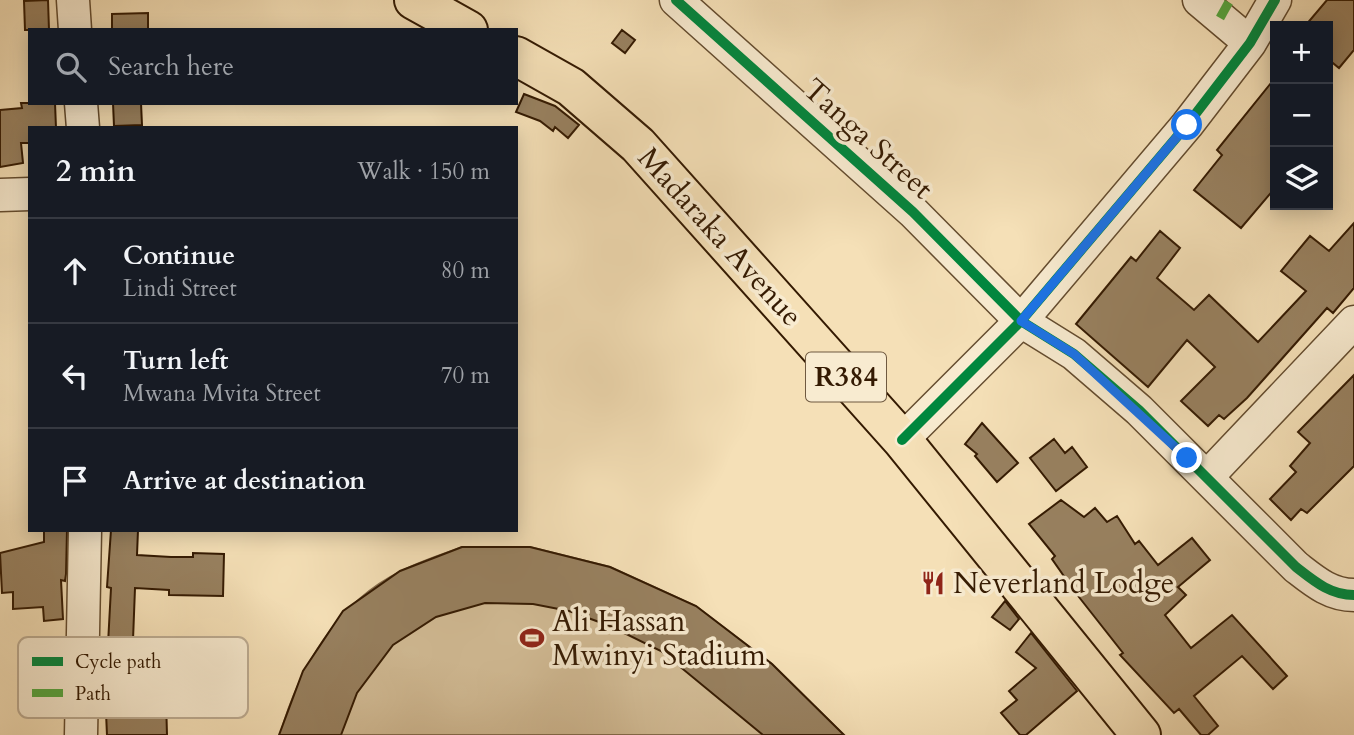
<!DOCTYPE html>
<html lang="en">
<head>
<meta charset="utf-8">
<style>
  :root { --surface:#171b24; --page:#242831; --text:#f1f3f6; --muted:#9ea1a6; --line:#363941 }
  body { margin:0; font-family:Cardo,serif; background:var(--page); color:var(--text) }
  .controls { position:absolute; right:21px; top:21px; display:grid; overflow:hidden; border-radius:0px; box-shadow:0 4px 18px #0003 }
  .controls button { width:63px; height:63px; display:grid; place-items:center; padding:0; border:0; border-bottom:2px solid var(--line); background:var(--surface); color:var(--text); font:35px sans-serif }
  .stop { position:absolute; width:21px; height:21px; margin:-16px; border:5px solid #1a73e8; border-radius:50%; background:#fff }
  .stop.end { background:#1a73e8; border-color:#fff; box-shadow:0 2px 7px #0008 }
  .list { margin:0; padding:0; list-style:none }
  h2 { display:flex; justify-content:space-between; align-items:center; height:91px; margin:0; padding:0 28px; font-size:30px }
  h2 small { font-size:23px; font-weight:400; color:var(--muted) }
  .list li { display:grid; grid-template-columns:46px 1fr auto; gap:21px; align-items:center; box-sizing:border-box; height:105px; padding:0 28px; border-top:2px solid var(--line) }
  .list b { display:block; font-size:26px; white-space:nowrap }
  .list p { margin:0; font-size:23px; white-space:nowrap; color:var(--muted) }
  .list em { font-size:23px; font-style:normal; color:var(--muted) }
  .icon { flex:none; width:38px; height:38px; fill:none; stroke:currentColor; stroke-width:2; stroke-linecap:round; stroke-linejoin:round }
  .map { position:relative; flex:none; width:1354px; height:735px; overflow:hidden }
  .search { position:absolute; background:var(--surface); box-shadow:0 4px 18px #0003; left:28px; top:28px; width:490px; height:77px; display:flex; align-items:center; gap:18px; box-sizing:border-box; padding:0 24px; border-radius:0px; color:var(--muted); font-size:26px }
  .panel { position:absolute; background:var(--surface); box-shadow:0 4px 18px #0003; left:28px; top:126px; width:490px; height:406px; border-radius:0px }
  .map>svg:first-child { display:block }
</style>
</head>
<body>
<div class="map">
<svg width="1354" height="735" viewBox="0 0 1354 735">
  <rect width="100%" height="100%" fill="#f5e0b7"/>
  <filter id="stains"><feTurbulence type="fractalNoise" baseFrequency=".00286" numOctaves="4"/><feColorMatrix values="0 0 0 0 .2 0 0 0 0 .09 0 0 0 0 .02 0 0 0 .5 -.17"/></filter>
  <radialGradient id="worn" r=".72"><stop offset=".6" stop-color="#630" stop-opacity="0"/><stop offset="1" stop-color="#630" stop-opacity=".3"/></radialGradient>
  <!-- green -->
  <path fill="#d4be98" stroke="#846c4d" stroke-width="2" d="M462,547H530L610,567L696,606L772,664L844,735H280C299,668 337,602 402,571C421,561 442,555 462,547Z"/>
  <!-- building -->
  <path fill="#988160" stroke="#341a02" stroke-width="2" d="M48,0L49,30H25L24,1Z
    M1327,0H1354V50L1339,68L1328,59V26H1305Z
    M148,13V30H112V14Z
    M622,30L635,40L625,53L612,43Z
    M1275,78V188L1241,228L1194,190L1222,155L1217,150Z
    M524,94L555,106L579,125L568,138L555,127L553,131L540,121L516,112Z
    M21,103H55L56,128H30V143H21L23,163L0,167V110L22,108Z
    M113,103H141L142,125L114,126Z
    M1354,223V288L1333,313L1327,308L1247,398L1224,419L1219,415L1208,426L1181,401L1215,367L1187,340L1148,387L1076,324L1131,257L1136,261L1160,231L1180,248L1157,278L1194,310L1209,295L1258,342L1306,291L1281,271L1310,236L1329,251Z
    M1354,375V466L1307,513L1301,509L1291,520L1270,499L1296,472L1290,466L1310,443L1298,432Z
    M982,423L1018,463L997,482L975,456L977,454L965,444Z
    M1054,439L1065,453L1072,447L1087,467L1056,491L1030,458Z
    M1061,500L1084,517L1095,508L1107,522L1117,516L1135,544L1139,541L1158,565L1192,538L1210,560L1178,587L1186,595L1165,615L1191,648L1232,615L1287,676L1273,689L1242,656L1194,696L1218,726L1208,735H1201L1179,709L1174,713L1120,655L1123,653L1075,592L1052,559L1055,556L1029,524Z
    M44,530H67L66,574L65,581L61,580L63,619L44,621L43,607L13,609V592L2,593L0,553L44,542Z
    M111,530H138L137,555L171,557H193V553L224,554L223,596L169,595V590L135,588L133,640L206,649L204,666L165,663L167,735H107L103,644H108L111,588L107,587Z
    M462,547H530L610,567L696,606L772,664L844,735H763L661,651L610,626L569,611L533,604L485,603L436,617L393,645L357,693L341,735H279L303,671L343,611L400,571Z
    M1005,601L1019,619L1010,630L992,617Z
    M1031,633L1077,691L1026,735H1020L1001,713L1017,700L1009,691L1036,668L1016,652Z"/>
  <g fill="none" stroke-linecap="round" stroke-linejoin="round">
    <!-- minor casing -->
    <g stroke="#644c2f" stroke-width="35">
      <path id="minor" d="M73,0L75,30
        M676,0L913,212L1021,321L1074,354L1139,410L1296,567C1314,581 1330,595 1354,595
        M1199,0L1250,43
        M81,103L83,128
        M0,195L30,194
        M902,440L1021,321L1187,125L1250,43L1275,0
        M1207,477L1354,322
        M81,735L85,530"/>
    </g>
    <!-- major casing -->
    <g stroke="#341a02" stroke-width="42">
      <path id="major" d="M414,0L468,30
        M516,56L571,87L638,145L902,440L1141,735"/>
    </g>
    <!-- minor -->
    <use href="#minor" stroke="#f8ebd0" stroke-width="32"/>
    <!-- major -->
    <use href="#major" stroke="#f5e0b7" stroke-width="38"/>
    <!-- quiet -->
    <path stroke="#54a940" stroke-width="9" stroke-dasharray="18 9" stroke-linecap="butt" d="M1220,18L1230,0"/>
    <!-- cycleway casing -->
    <g stroke="#f8ebd0" stroke-width="15">
      <path id="cycleway" d="M676,0L913,212L1021,321L1074,354L1139,410L1296,567C1314,581 1330,595 1354,595
        M902,440L1021,321L1187,125L1250,43L1275,0"/>
    </g>
    <!-- cycleway -->
    <use href="#cycleway" stroke="#00873e" stroke-width="10"/>
  </g>
  <g fill="none" stroke-linecap="round" stroke-linejoin="round">
    <!-- route -->
    <path stroke="#1a73e8" stroke-width="9" d="M1187,125L1021,321L1074,354L1187,458"/>
  </g>
  <!-- icons -->
  <defs>
    <g id="restaurant-bare" transform="scale(1.89)"><path d="M-5-6h1v4h1v-4h1v4h1v-4h1v5L-1.5 .5V6h-2V.5L-5-1ZM5-6V6H3V1.5H1.5Q1.5-4 5-6Z" fill="#8f2418" stroke="#f8ebd0" stroke-width="2.5" paint-order="stroke"/></g>
    <g id="stadium-bare" transform="scale(1.89)"><path d="M0-5a6.5 5 0 1 0 0 10a6.5 5 0 1 0 0-10ZM-3.5-1.8h7v3.6h-7Z" fill="#8f2418" stroke="#f8ebd0" stroke-width="2.5" paint-order="stroke"/></g>
  </defs>
  <g fill-rule="evenodd">
    <use href="#restaurant-bare" x="933" y="583"/>
    <use href="#stadium-bare" x="532" y="638"/>
  </g>
  <g text-anchor="middle" dominant-baseline="central" stroke-width="7" stroke-linejoin="round" paint-order="stroke">
    <!-- shield labels -->
    <rect fill="#f8ebd0" stroke="#6f5940" stroke-width="2" x="806" y="352.5" width="80" height="49" rx="5"/>
    <g font-size="28" font-weight="bold" fill="#341a02">
      <text x="846" y="377">R384</text>
    </g>
    <!-- street labels -->
    <g font-size="30" fill="#341a02" stroke="#f8ebd0">
      <text transform="translate(868 139) rotate(42)">Tanga Street</text>
      <text transform="translate(720 237) rotate(48)">Madaraka Avenue</text>
    </g>
    <!-- poi labels -->
    <g font-size="30" fill="#341a02" stroke="#f8ebd0" text-anchor="start">
      <text x="953" y="583">Neverland Lodge</text>
      <text x="552" y="621">Ali Hassan<tspan x="552" dy="34">Mwinyi Stadium</tspan></text>
    </g>
  </g>
  <!-- legend -->
  <rect x="18" y="637" width="230" height="81" rx="10" fill="#f8ebd0" stroke="#bdac92" stroke-width="2"/>
  <rect x="32" y="657" width="31" height="9" fill="#00873e"/>
  <rect x="32" y="689" width="31" height="8" fill="#54a940"/>
  <g font-size="19" fill="#341a02">
    <text x="75" y="668">Cycle path</text>
    <text x="75" y="700">Path</text>
  </g>
  <rect width="100%" height="100%" filter="url(#stains)"/>
  <rect width="100%" height="100%" fill="url(#worn)"/>
</svg>
<div class="controls">
<button>+</button>
<button>−</button>
<button><svg class="icon" aria-label="layers" viewBox="0 0 24 24"><path d="M12 4l9 5-9 5-9-5zM3 14l9 5 9-5"/></svg></button>
</div>
<div class="stop" style="left:1187px;top:125px"></div>
<div class="stop end" style="left:1187px;top:458px"></div>
<div class="search"><svg class="icon" aria-label="search" viewBox="0 0 24 24"><circle cx="10" cy="10" r="6"/><path d="M15 15l6 6"/></svg>Search here</div>
<section class="panel">
<h2>2 min<small>Walk · 150 m</small></h2>
<ul class="list">
<li><svg class="icon" aria-label="ahead" viewBox="0 0 24 24"><path d="M12 20V5M6 11l6-6 6 6"/></svg><div><b>Continue</b><p>Lindi Street</p></div><em>80 m</em></li>
<li><svg class="icon" aria-label="left" viewBox="0 0 24 24"><path d="M17 20v-9H6M10 6l-5 5 5 5"/></svg><div><b>Turn left</b><p>Mwana Mvita Street</p></div><em>70 m</em></li>
<li><svg class="icon" aria-label="arrive" viewBox="0 0 24 24"><path d="M6 21V4h12l-3 4 3 4H6"/></svg><div><b>Arrive at destination</b></div></li>
</ul>
</section>
</div>
</body>
</html>
